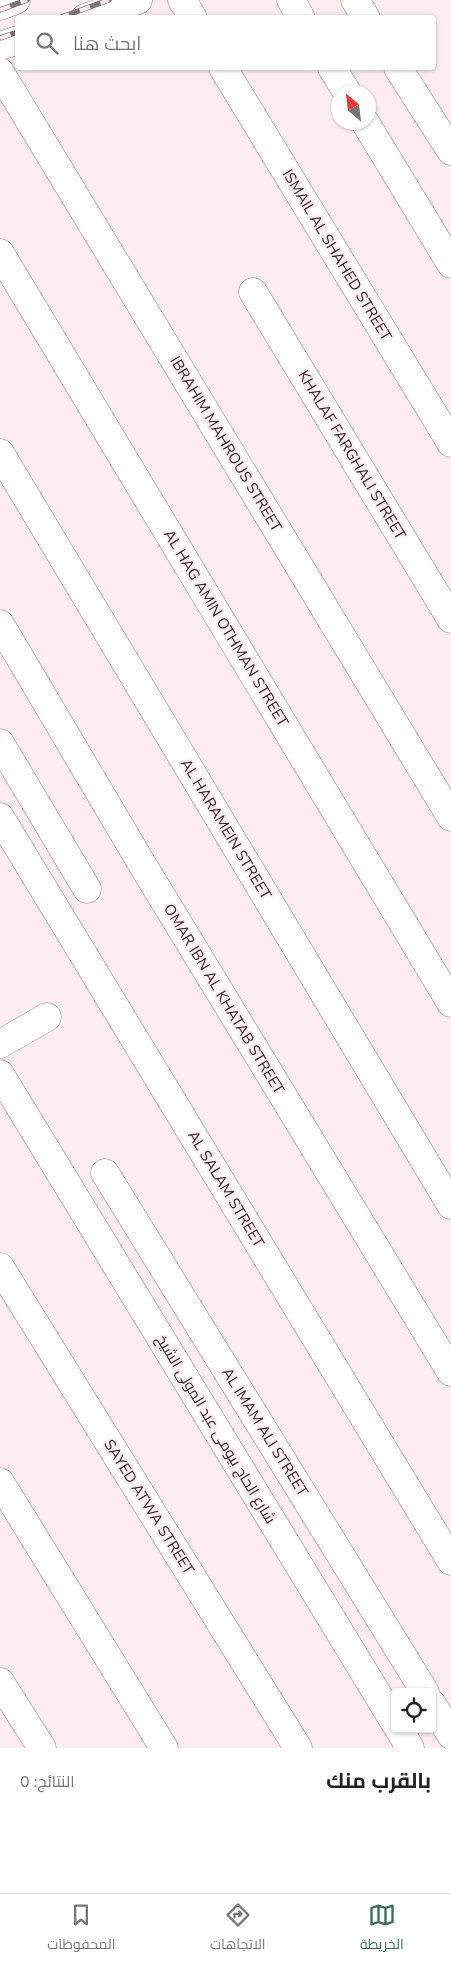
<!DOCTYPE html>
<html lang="ar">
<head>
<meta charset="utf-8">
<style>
  :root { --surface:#fff; --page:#f6f6f6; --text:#222; --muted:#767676; --line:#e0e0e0; --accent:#356e57 }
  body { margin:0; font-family:"Nunito Sans",Cairo,sans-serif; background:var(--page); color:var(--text); direction:rtl }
  .controls { position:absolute; right:15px; bottom:15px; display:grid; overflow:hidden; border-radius:5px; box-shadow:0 1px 4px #0004 }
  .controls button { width:45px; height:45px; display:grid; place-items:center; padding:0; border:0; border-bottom:1px solid var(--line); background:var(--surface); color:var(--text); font:25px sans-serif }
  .compass { position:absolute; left:331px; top:85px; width:45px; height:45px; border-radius:50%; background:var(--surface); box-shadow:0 1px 4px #0004; rotate:332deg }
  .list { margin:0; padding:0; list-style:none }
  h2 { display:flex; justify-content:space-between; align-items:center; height:65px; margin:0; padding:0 20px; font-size:21px }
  h2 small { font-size:16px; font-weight:400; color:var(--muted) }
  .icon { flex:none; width:28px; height:28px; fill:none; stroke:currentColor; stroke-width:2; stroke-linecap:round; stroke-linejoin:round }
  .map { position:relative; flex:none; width:451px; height:1748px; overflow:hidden; direction:ltr }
  .search { position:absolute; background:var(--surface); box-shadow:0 1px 4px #0004; left:15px; right:15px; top:15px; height:55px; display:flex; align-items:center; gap:12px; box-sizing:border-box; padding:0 18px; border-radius:5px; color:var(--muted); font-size:19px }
  .sheet { height:145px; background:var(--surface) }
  nav { display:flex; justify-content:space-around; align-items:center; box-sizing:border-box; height:70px; border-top:1px solid var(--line); background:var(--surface); font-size:14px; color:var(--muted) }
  nav a { display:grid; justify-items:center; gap:2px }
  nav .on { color:var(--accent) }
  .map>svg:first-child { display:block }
</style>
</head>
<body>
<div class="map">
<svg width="451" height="1748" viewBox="0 0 451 1748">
  <rect width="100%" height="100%" fill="#feedf0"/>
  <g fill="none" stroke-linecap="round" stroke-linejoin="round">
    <!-- minor casing -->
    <g stroke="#938083" stroke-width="29">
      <path id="minor" d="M182,0L193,18
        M291,0L301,18
        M355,0L366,18
        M0,6L16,0
        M85,18L138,0
        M0,46L18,40
        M223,68L451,443
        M332,68L347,92
        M398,68L451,151
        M0,72L451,817
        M365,122L451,264
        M0,253L451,1003
        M253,292L451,619
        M0,453L451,1205
        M0,624L142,864L451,1372
        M0,743L87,889
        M0,817L451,1561
        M0,1044L47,1017
        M0,1074L395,1723
        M105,1173L425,1692
        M0,1267L298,1748
        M0,1482L164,1748
        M0,1682L42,1748
        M432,1704L451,1735
        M399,1729L410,1748"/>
    </g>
    <!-- minor -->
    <use href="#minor" stroke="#fff" stroke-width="28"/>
    <!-- rail casing -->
    <g stroke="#7e7375" stroke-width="5.5">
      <path id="rail" d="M0,10L27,0
        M59,18L109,0
        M0,38L18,32"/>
    </g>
    <!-- rail -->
    <use href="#rail" stroke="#feedf0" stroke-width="4" stroke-dasharray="11" stroke-linecap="butt"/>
  </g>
  <g text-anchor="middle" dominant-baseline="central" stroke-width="4.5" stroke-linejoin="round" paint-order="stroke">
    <!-- street labels -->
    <g font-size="15" fill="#2a2324" stroke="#feedf0">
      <text transform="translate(337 255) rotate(59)">ISMAIL AL SHAHED STREET</text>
      <text transform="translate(226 444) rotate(59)">IBRAHIM MAHROUS STREET</text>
      <text transform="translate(352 455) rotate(59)">KHALAF FARGHALI STREET</text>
      <text transform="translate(226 628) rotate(59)">AL HAG AMIN OTHMAN STREET</text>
      <text transform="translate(226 829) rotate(59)">AL HARAMEIN STREET</text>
      <text transform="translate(224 999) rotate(59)">OMAR IBN AL KHATAB STREET</text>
      <text transform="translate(226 1189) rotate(59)">AL SALAM STREET</text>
      <text transform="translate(216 1429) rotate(59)">شارع الحاج بيومى عبد المولى الشيخ</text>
      <text transform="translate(265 1432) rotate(58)">AL IMAM ALI STREET</text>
      <text transform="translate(149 1507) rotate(58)">SAYED ATWA STREET</text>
    </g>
  </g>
</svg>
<div class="controls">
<button><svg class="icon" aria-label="locate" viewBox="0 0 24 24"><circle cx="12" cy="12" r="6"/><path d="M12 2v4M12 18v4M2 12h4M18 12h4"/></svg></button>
</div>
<svg class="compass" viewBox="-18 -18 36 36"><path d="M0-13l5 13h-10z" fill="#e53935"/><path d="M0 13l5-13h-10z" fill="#767676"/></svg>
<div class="search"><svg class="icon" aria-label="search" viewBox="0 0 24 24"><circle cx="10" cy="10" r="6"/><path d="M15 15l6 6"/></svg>ابحث هنا</div>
</div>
<section class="sheet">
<h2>بالقرب منك<small>النتائج: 0</small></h2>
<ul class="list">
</ul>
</section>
<nav>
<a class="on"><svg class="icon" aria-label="map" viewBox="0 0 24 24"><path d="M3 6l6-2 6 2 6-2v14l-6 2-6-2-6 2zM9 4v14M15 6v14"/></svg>الخريطة</a>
<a><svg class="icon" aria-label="directions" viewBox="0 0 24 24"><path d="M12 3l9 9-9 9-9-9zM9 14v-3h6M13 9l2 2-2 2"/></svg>الاتجاهات</a>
<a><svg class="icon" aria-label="saved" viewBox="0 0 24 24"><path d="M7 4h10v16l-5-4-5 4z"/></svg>المحفوظات</a>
</nav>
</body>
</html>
